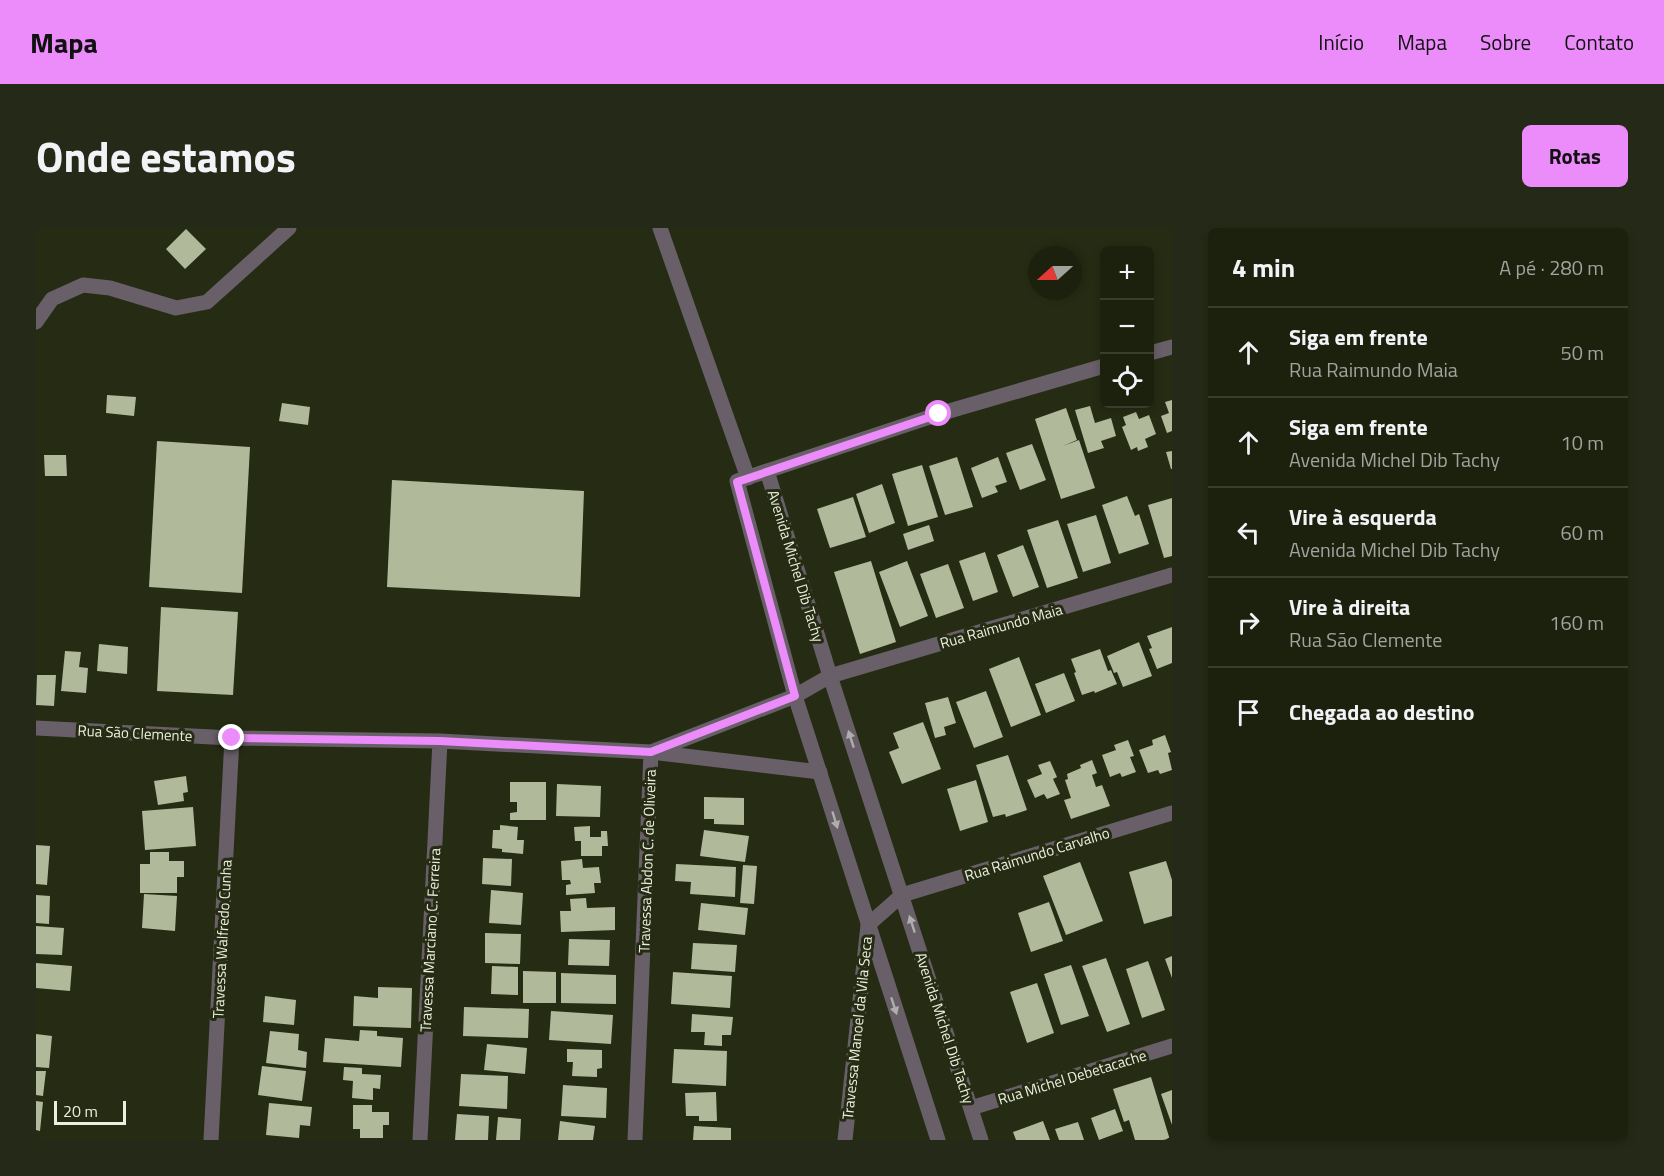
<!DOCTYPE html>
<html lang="pt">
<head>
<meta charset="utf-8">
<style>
  :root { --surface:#1c210e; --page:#252917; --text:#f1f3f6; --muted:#a0a39e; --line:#3a3e2e; --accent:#ec8cfa }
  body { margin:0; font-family:"Titillium Web",sans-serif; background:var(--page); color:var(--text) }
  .controls { position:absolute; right:18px; top:18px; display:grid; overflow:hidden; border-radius:9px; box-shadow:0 3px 9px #0003 }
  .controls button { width:54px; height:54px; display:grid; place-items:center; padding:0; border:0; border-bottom:2px solid var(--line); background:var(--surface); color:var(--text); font:30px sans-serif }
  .compass { position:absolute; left:992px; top:18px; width:54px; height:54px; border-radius:50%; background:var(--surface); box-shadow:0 3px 9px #0003; rotate:249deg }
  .scale { position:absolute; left:18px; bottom:15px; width:72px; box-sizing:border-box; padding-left:6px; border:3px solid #eaefdf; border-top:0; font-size:16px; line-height:21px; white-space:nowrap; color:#eaefdf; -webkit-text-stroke:4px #262c13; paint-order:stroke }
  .stop { position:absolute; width:18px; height:18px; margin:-14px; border:4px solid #ec8cfa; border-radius:50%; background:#fff }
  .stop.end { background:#ec8cfa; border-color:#fff; box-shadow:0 2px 6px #0008 }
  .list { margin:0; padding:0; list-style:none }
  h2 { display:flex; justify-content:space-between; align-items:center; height:78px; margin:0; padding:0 24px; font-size:26px }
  h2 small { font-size:20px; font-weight:400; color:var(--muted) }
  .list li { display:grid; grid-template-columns:39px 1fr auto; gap:18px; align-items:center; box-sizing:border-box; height:90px; padding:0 24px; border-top:2px solid var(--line) }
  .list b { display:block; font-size:22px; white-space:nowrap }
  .list p { margin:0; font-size:20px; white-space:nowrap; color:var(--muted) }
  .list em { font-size:20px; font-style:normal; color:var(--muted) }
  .icon { flex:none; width:33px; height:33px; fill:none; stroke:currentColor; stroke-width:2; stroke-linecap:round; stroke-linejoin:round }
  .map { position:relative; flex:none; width:1136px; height:912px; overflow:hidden; border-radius:9px }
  header { display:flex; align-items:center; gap:36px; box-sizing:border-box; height:84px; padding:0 30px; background:var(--accent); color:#111 }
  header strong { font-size:28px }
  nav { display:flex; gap:33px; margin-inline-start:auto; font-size:21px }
  .intro { display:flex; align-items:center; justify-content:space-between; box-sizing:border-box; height:144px; padding:0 36px }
  h1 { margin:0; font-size:42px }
  .button { padding:15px 27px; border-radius:9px; background:var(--accent); color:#111; font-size:21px; font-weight:700 }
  main { display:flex; gap:36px; padding:0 36px }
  aside { flex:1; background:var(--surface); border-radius:9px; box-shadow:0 3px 9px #0003 }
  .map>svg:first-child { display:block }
</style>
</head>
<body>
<header>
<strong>Mapa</strong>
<nav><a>Início</a><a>Mapa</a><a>Sobre</a><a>Contato</a></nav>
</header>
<div class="intro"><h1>Onde estamos</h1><a class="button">Rotas</a></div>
<main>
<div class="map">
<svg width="1136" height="912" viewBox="0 0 1136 912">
  <rect width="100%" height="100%" fill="#262c13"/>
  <!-- building -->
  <path fill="#b1b99b" d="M150,1L170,21L149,41L130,21Z
    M71,167L100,169L98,188L70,185Z
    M1136,172V203L1131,205L1125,188L1133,185L1129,174Z
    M246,175L274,179L272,197L243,193Z
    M1054,178L1059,195L1075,190L1080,208L1065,213L1068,220L1052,225L1039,182Z
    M1030,180L1041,212L1027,218L1043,212L1059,260L1025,271L999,191Z
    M1100,184L1103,191L1113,187L1120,206L1109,211L1112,219L1102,223L1101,219L1095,222L1086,199L1090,197L1087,189Z
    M121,213L214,219L206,365L113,359Z
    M996,216L1010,252L984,262L970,225Z
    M1136,223V241H1135L1130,224Z
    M8,227H30L31,248H9Z
    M921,229L937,279L909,287L893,238Z
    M962,229L971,254L959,258L962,264L946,270L935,240Z
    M886,237L902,289L872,298L856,246Z
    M356,252L548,263L544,369L351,359Z
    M846,256L859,295L833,305L820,266Z
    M1091,268L1099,288L1103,286L1113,316L1083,326L1066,277Z
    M817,269L830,309L794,320L781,281Z
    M1136,270V328L1128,330L1112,277Z
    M1060,287L1075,335L1047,344L1031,296Z
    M1022,292L1042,350L1011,360L991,302Z
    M893,297L898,313L872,322L867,306Z
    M987,317L1003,359L977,369L961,327Z
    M949,324L962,364L937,373L923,333Z
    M835,333L860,414L824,426L798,344Z
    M871,333L892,388L864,399L843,344Z
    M912,336L928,380L900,390L884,346Z
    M125,379L202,384L197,467L121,463Z
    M1136,399V435L1121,441L1113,421L1116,420L1111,408Z
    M1103,414L1116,448L1087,459L1081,444L1078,445L1071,428Z
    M63,416L92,419L91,446L61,443Z
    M1064,421L1072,443L1075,442L1081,456L1059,465L1058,463L1046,467L1038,445L1040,444L1035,431Z
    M29,423L45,424L43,439L52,440L50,465L25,463Z
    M983,429L1005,487L975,499L953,441Z
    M1028,445L1039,473L1010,485L999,456Z
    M1,447H20L18,478L0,477Z
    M950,463L967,509L938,520L920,474Z
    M912,469L920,495L908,499L910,507L899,510L889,475Z
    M887,494L905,541L866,556L853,524L863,520L857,505Z
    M1129,507L1135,524L1132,525L1136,542L1124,546L1122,542L1112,545L1103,522L1117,517L1116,512Z
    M1092,512L1098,528L1094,529L1100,544L1086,549L1084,545L1074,549L1066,527L1080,522L1078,517Z
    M972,527L991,582L970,589L969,586L957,589L940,537Z
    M1056,532L1061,545L1056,547L1060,559L1066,557L1074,578L1035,591L1028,572L1035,570L1029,552L1032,551L1031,546L1045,540L1044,537Z
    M1014,533L1021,549L1017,551L1024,566L1011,571L1008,566L999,570L991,552L1006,546L1002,537Z
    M150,548L152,564L147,565L148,573L122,577L118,553Z
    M940,552L952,594L924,603L911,561Z
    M474,554H510V592H474V585L481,584V574H474Z
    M521,556L565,558L564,589L520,588Z
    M668,569L708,570V597L678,596V591H668Z
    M157,579L160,618L109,622L106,583Z
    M464,597L482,599L481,612H488L487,626L466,624V621L456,620L457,602H464Z
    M554,598V609H565V603H571L572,618H566V628H545V613H539L538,599Z
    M668,602L713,608L709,634L664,628Z
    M0,617L14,618L11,657L0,656Z
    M114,624H133V633H148V649H141V665H104V636H114Z
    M447,630L476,631L475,658L446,656Z
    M546,631L547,640L563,639L565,655H558L559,665L530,667V657L535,656L534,652H526L525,633Z
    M1130,633L1136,652V688L1108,696L1093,644Z
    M1044,634L1067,693L1030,707L1007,648Z
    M640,636L700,639L699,669L654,666L655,654L639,653Z
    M707,637L721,638L718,676L704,675Z
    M455,662L487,665L485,697L453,695Z
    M108,666L141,668L139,703L106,700Z
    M0,667L14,668L13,696L0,695Z
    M550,670L551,680L579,679V702L525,704L524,683H535L534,671Z
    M1013,674L1027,713L995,724L982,685Z
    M665,675L712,680L709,707L662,702Z
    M0,698L28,700L26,727L0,726Z
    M449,705L485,706L484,736L449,735Z
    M533,711L574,712L573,738L532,737Z
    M657,715L701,717L699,744L655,741Z
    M1136,728V750L1129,731Z
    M1070,730L1094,796L1071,804L1046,738Z
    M1112,733L1129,782L1106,790L1090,741Z
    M0,735L36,738L34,763L0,760Z
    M1035,737L1053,788L1025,797L1008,746Z
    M456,738L482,739V767L455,766Z
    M487,743L520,744V775H487Z
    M637,744L696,748L694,780L635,776Z
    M525,745L580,747V776L525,775Z
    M1001,755L1018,805L991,815L974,764Z
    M342,759L376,760L375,800L317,798L318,768L342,770Z
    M229,768L260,772L258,797L227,794Z
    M428,779L493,781L492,810L427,808Z
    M515,783L577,787L575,816L513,812Z
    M656,786L697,789L695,807H686V818L668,817L669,804H655Z
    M324,802L341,803V808L367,810L365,839L287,834L289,810L323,813Z
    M234,803L263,806L262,822L271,824L270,840L230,835Z
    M0,806L16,808L13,840L0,839Z
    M451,816L491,820L489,846L448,842Z
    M531,821L566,822V840L561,841V849L536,848L537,834H531Z
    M638,821L691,823L690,858L636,855Z
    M226,838L270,843L266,873L222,867Z
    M308,839L326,840V846L345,847L344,861L337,860V872L316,870L317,853L307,852Z
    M0,843H10L7,868L0,867Z
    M425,846L472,848L471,881L423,878Z
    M1115,849L1134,912H1099L1093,892L1088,894L1077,861Z
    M527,857L571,860L570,890L525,888Z
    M1136,862V897L1125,866Z
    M680,864L681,893H663V888H650L649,865Z
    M0,873L7,874L4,903L0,902Z
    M233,875L276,879L274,898L264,897L263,910L230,907Z
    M317,877H336V884H353V897H347V910H324V901H317Z
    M1079,881L1087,903L1063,912L1055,890Z
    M421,886L453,888L452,912H419Z
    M462,889L485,891L484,912H460Z
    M524,893L559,898L557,912H522Z
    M1007,893L1014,912H980L977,904Z
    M1042,894L1048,912H1023L1019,901Z
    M658,898L695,900V912H657Z"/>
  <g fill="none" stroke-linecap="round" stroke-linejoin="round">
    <!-- minor -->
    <path stroke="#685f69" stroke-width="15" d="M624,0L712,250
      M0,94L16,71L47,57L74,60L140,80L171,74L253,0
      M1114,125L1136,119
      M731,243L903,186L1068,138
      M0,500L196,510L404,513L615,524L759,468L794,448L1136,347
      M935,880L1136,818
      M175,912L196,510
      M384,912L404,513
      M599,912L615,524L784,544
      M809,912L832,697L866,667L1136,585"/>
    <!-- tertiary -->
    <path stroke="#685f69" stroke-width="15" d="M902,912L759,468L701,253L731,243L794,448L945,912"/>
  </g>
  <!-- one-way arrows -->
  <defs><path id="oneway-solid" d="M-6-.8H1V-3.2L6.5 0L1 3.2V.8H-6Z" transform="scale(1.5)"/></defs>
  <g fill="#b0aeaa">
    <use href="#oneway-solid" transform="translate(815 511) rotate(-108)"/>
    <use href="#oneway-solid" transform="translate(799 592) rotate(73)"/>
    <use href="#oneway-solid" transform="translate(876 696) rotate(-108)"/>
    <use href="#oneway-solid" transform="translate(858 778) rotate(72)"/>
  </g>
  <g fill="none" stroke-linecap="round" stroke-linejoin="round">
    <!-- route -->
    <path stroke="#ec8cfa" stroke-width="8" d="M196,510L404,513L615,524L759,468L701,254L903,186"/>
  </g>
  <g text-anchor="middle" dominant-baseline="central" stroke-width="6" stroke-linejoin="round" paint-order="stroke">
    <!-- street labels -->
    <g font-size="15" fill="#eaefdf" stroke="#262c13">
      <text transform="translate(760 338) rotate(73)">Avenida Michel Dib Tachy</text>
      <text transform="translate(965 398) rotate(-16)">Rua Raimundo Maia</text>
      <text transform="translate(99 505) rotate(3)">Rua São Clemente</text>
      <text transform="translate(1001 626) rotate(-17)">Rua Raimundo Carvalho</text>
      <text transform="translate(611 633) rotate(-88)">Travessa Abdon C. de Oliveira</text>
      <text transform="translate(186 711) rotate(-87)">Travessa Walfredo Cunha</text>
      <text transform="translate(394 712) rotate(-87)">Travessa Marciano C. Ferreira</text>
      <text transform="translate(821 800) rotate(-84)">Travessa Manoel da Vila Seca</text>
      <text transform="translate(909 800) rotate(72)">Avenida Michel Dib Tachy</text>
      <text transform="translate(1036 849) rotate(-17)">Rua Michel Debetacache</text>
    </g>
  </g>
</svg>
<div class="controls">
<button>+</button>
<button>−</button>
<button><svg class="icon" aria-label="locate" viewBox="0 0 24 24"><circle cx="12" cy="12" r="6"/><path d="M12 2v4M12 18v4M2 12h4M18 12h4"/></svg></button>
</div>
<svg class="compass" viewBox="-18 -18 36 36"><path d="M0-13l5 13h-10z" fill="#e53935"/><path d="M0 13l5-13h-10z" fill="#a0a39e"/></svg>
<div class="scale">20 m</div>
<div class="stop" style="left:903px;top:186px"></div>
<div class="stop end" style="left:196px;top:510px"></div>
</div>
<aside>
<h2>4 min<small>A pé · 280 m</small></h2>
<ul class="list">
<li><svg class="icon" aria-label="ahead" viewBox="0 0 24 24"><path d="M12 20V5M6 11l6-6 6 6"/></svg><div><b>Siga em frente</b><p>Rua Raimundo Maia</p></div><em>50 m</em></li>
<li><svg class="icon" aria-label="ahead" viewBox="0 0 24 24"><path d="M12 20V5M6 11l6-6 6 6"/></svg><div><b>Siga em frente</b><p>Avenida Michel Dib Tachy</p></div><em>10 m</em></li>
<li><svg class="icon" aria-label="left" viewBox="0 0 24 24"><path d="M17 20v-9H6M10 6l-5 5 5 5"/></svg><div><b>Vire à esquerda</b><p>Avenida Michel Dib Tachy</p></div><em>60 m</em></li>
<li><svg class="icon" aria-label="right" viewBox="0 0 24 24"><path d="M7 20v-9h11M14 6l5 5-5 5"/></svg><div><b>Vire à direita</b><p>Rua São Clemente</p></div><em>160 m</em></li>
<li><svg class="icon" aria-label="arrive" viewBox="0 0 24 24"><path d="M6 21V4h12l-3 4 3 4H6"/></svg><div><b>Chegada ao destino</b></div></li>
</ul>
</aside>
</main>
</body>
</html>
